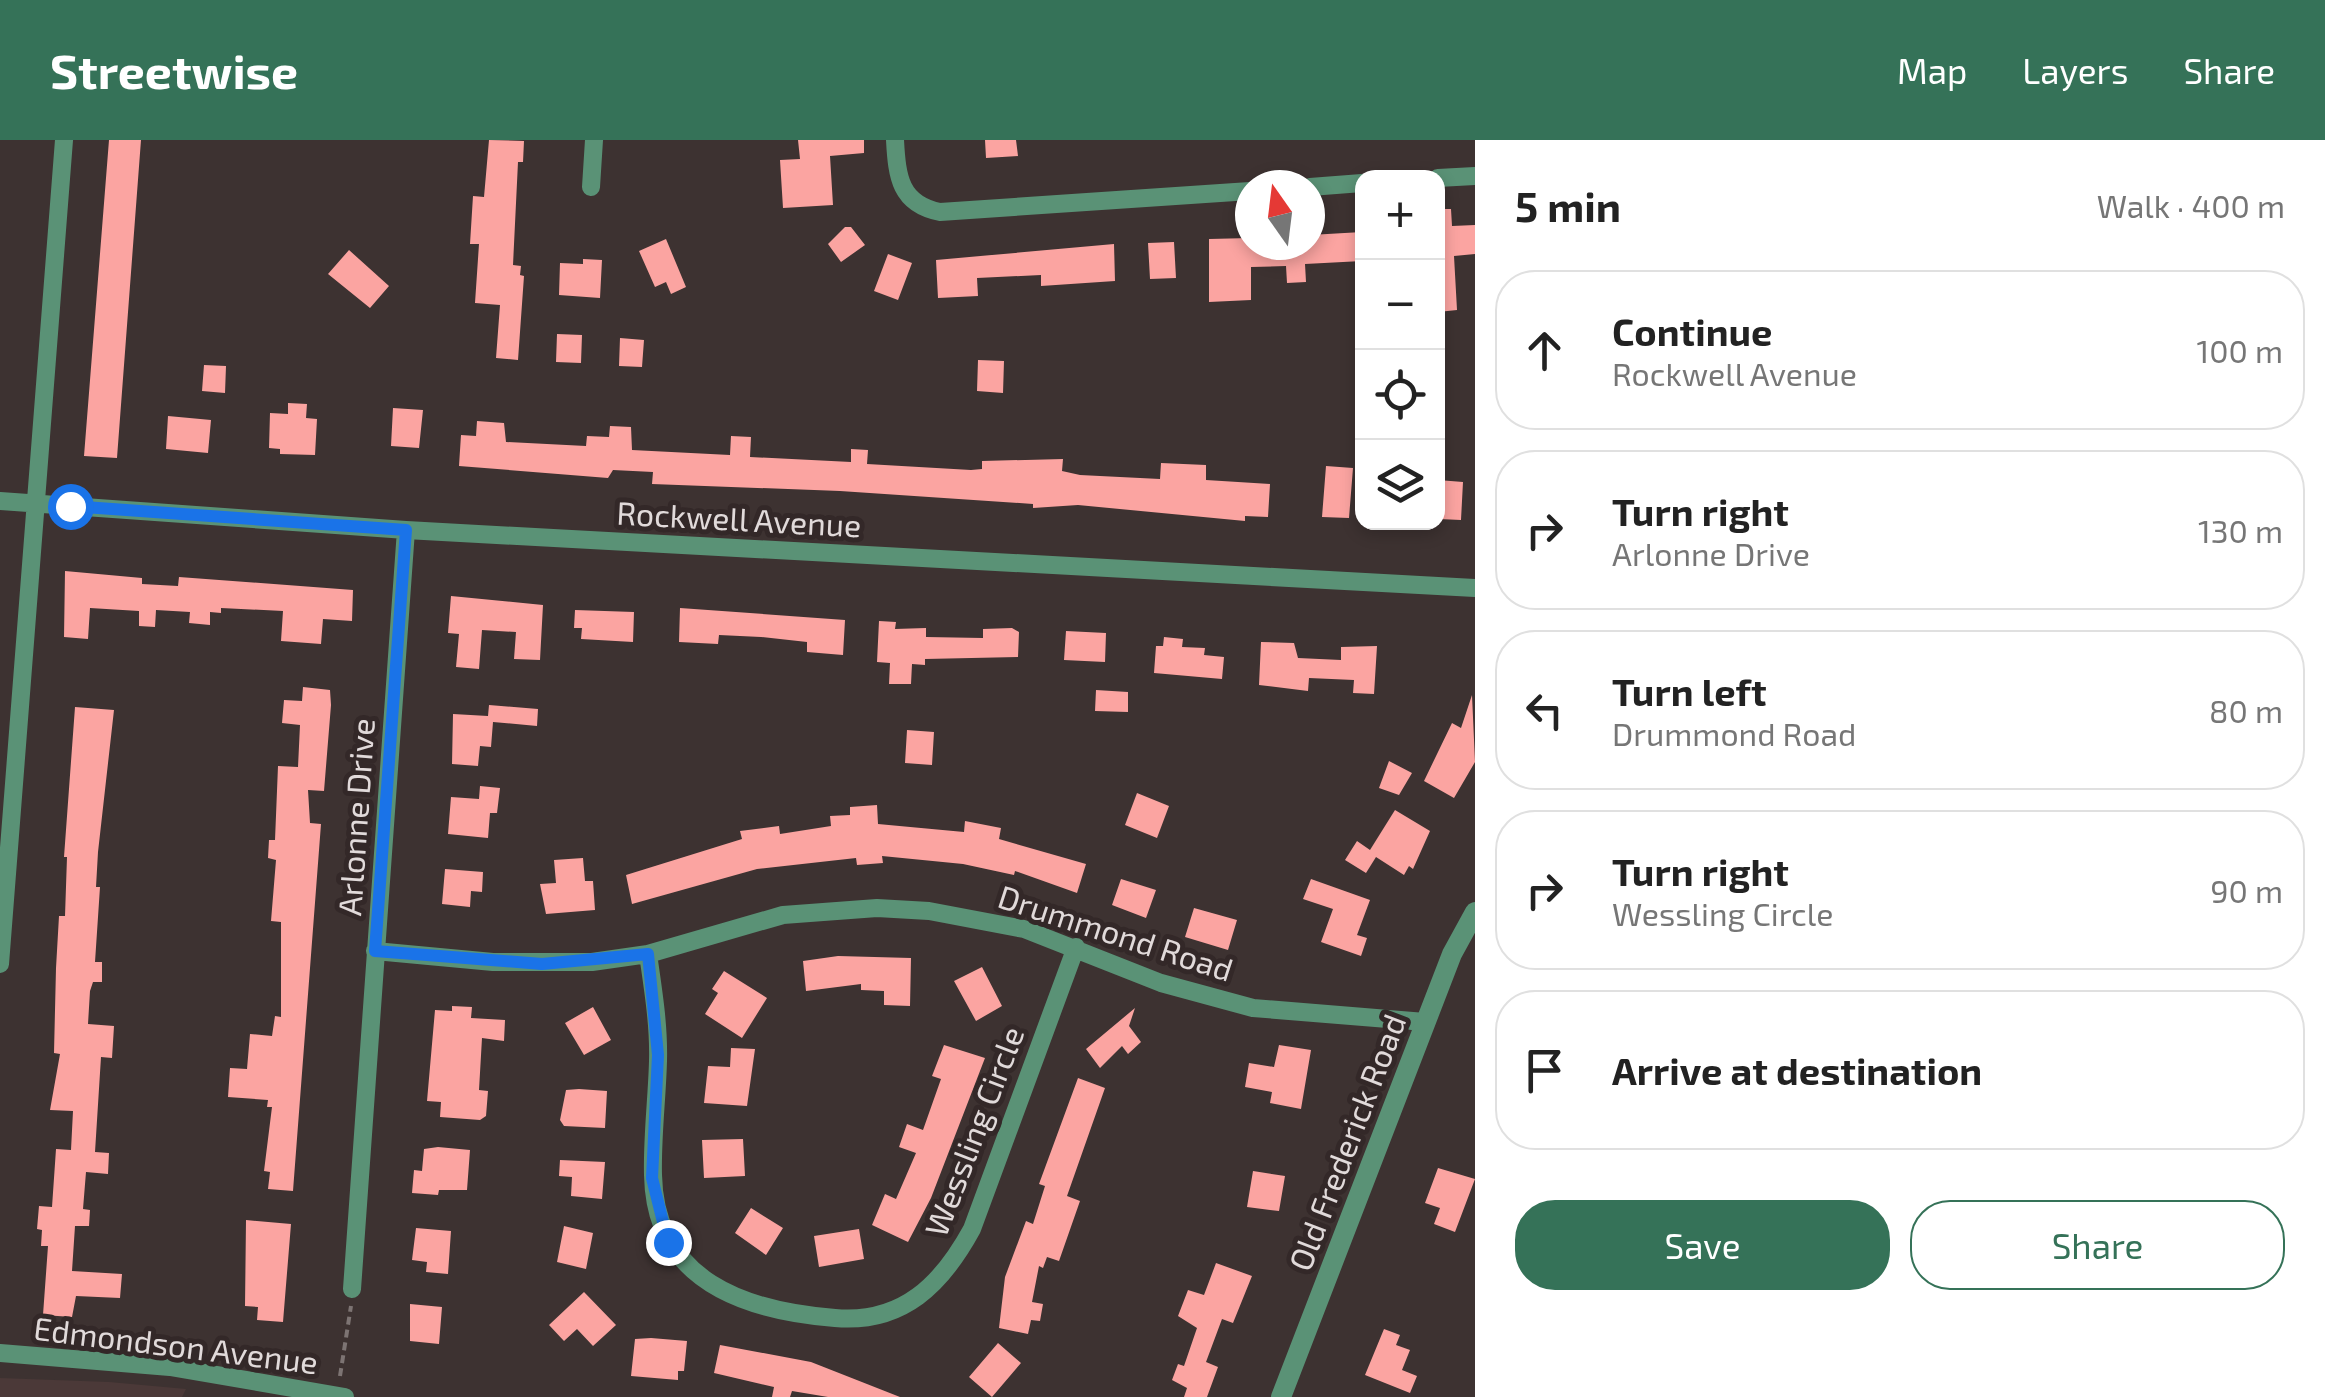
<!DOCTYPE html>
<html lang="en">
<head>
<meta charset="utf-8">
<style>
  :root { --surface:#fff; --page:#f2f2f2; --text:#222; --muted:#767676; --line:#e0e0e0; --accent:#357258 }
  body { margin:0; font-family:"Exo 2",sans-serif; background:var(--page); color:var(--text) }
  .controls { position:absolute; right:30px; top:30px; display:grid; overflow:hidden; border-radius:20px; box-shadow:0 5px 15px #0003 }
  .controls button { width:90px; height:90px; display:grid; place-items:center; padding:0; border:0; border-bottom:2px solid var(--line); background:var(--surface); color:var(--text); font:50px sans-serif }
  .compass { position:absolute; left:1235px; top:30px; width:90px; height:90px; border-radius:50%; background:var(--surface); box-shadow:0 5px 15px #0003; rotate:346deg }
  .stop { position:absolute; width:30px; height:30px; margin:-22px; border:8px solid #1a73e8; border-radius:50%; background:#fff }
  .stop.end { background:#1a73e8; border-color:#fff; box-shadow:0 2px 10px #0008 }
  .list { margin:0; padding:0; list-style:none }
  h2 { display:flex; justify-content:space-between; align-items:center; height:130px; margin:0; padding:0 40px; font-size:42px }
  h2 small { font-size:32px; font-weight:400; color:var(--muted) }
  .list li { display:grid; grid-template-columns:65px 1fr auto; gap:30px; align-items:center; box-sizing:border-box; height:160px; margin:0 20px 20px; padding:0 20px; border:2px solid var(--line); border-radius:40px }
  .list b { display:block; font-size:38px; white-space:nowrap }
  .list p { margin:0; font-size:32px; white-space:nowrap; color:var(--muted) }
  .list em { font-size:32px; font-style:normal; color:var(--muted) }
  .actions { display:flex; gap:20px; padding:30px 40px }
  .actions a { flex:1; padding:22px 0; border:2px solid var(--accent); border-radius:40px; text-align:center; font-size:35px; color:var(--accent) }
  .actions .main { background:var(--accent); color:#fff }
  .icon { flex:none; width:55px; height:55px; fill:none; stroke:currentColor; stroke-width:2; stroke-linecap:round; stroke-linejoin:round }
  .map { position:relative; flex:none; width:1475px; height:1257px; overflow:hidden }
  header { display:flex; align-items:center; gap:60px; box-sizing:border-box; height:140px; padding:0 50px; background:var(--accent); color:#fff }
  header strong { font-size:48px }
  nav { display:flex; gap:55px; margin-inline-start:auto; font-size:35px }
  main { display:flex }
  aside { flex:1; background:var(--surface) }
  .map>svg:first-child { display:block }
</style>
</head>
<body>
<header>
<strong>Streetwise</strong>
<nav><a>Map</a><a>Layers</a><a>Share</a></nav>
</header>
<main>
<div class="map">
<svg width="1475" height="1257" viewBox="0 0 1475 1257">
  <rect width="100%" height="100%" fill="#3d3231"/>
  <!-- built -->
  <path fill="#4b3938" d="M0,1238L109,1242L186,1249L182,1257H0Z"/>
  <!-- building -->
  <path fill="#fba4a1" d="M109,0H141L117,318L84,316Z
    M489,0L524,1L523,22H518L513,125L521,126L520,135L524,136L518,220L496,218L500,165L475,163L479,104H470L473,56L484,57Z
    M798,0H864V13L830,16L833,65L783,68L780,20L800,19Z
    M985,0H1016L1018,16L986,18Z
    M1438,69H1451L1452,86L1475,85V114L1454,116L1457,170L1438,172Z
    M845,87H851L865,105L841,122L828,104Z
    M1362,92V121L1305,124L1306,142L1287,143L1286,126L1251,127V160L1209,162V99L1250,98V105H1310V95Z
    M666,99L686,147L671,154L666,142L655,147L639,111Z
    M1174,102L1176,138L1150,139L1148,103Z
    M1114,104L1115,141L1041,146V135L977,138L978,156L938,158L936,120Z
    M349,110L389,146L370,168L328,134Z
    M888,114L912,123L898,160L874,151Z
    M583,119L602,120L600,158L559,155L560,123L583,124Z
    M557,194L582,195L581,223L556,222Z
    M620,198L644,200L642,227L619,226Z
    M978,220L1004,221L1003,253L977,251Z
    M204,225L226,226L225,253L202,251Z
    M288,263L307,264L306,278L317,279L315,315L280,314V309L269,308L270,273L288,274Z
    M393,268L423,270L419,308L391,306Z
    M168,276L211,280L208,313L166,309Z
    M477,281L504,283L506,302L586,306L587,296L609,297L610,286L631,287L632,310L730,315L731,296L751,297L750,317L851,322V309L868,310L867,324L971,330L982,329V321L1063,319L1062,331L1080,335L1160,339L1161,323L1206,325V340L1270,344L1268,377L1245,376V381L1078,365L1033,368V364L840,351L652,344L653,332L613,330L608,338L459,326L461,295L476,296Z
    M1326,326L1353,328L1349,378L1322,377Z
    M1438,340L1463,342L1461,380L1439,379Z
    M65,431L142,438V444L178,446L179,437L353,450L352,481L323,479L321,504L281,501L283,471L221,468V473L210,472V485L189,483L190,472L156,470L155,487L139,486V471L90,468L88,499L64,497Z
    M451,456L543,465L540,520L514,519L516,492L482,490L479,529L456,527L459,494L448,493Z
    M680,468L845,480L843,515L807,512V502L761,497L719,495L718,504L679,502Z
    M575,470L634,472L633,502L581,499L582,488H574Z
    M879,481L896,482L895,489L926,488V497L983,498V489L1012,488L1019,492L1018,517L925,519V525L912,524L911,544H889L890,523L877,522Z
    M1066,491L1106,493L1105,522L1064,520Z
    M1164,497L1183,499L1182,507L1205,508L1204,515L1224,517L1222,539L1154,533L1156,506H1163Z
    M1261,502L1294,503L1298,518L1341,520V507L1377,506L1374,554L1353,553L1354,540L1309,538L1308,551L1259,545Z
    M303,547L330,550L331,565L324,651L308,650L310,683L321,684L293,1051L268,1049L270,1032L264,1031L272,967H267L268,960L228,957L230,928L247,929L250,894L272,896L275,876L281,877V782L271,781L276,720L268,718L269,700H275L278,626L298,627L300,585L282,583L284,560L302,561Z
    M1096,550L1128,552V572L1095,571Z
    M1472,555L1475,622L1454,658L1424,641L1452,583L1461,588Z
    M489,565L538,569L537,586L493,582L491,607L480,606L478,626L452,624L453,574L488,576Z
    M75,567L114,570L98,712L96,747H100L95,822H102V842H93L90,851L88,884L114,886L112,918L101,917L95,1012L109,1013L108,1034L86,1032L83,1069L90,1070L89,1086H75L72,1131L122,1134L120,1158L76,1156L72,1177L43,1175L48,1106H41L42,1090L37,1089L39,1066L52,1067L56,1009L71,1010L73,971L50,970L60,914L54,913L56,828L59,776H65L67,717H64Z
    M907,590L934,592L932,625L905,623Z
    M1389,621L1412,633L1399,655L1379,648Z
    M480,646L500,648L497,673H490L488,698L448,694L451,657L479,659Z
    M1137,653L1169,666L1157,698L1125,685Z
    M877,665L878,684L964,692L965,681L1001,688L999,699L1086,724L1077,753L1015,731L1014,735L963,724L882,716L883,723L857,725L856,718L757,729L632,764L626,735L742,699L740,691L779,686L780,694L831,686L830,676L850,675V667Z
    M1395,670L1430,691L1413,729L1409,726L1404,735L1376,717L1366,733L1345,720L1357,701L1370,710Z
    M583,718L585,741H593L595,770L546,774L540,744L556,743L554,720Z
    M445,729L483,732L482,752L471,751L470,767L442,764Z
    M1121,739L1156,750L1146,778L1112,765Z
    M1311,739L1370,760L1357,795L1367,798L1361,816L1321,802L1333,769L1303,759Z
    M1194,768L1237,780L1228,810L1185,797Z
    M838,816L911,818L910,866L884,865V851L861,850V844L806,851L803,821Z
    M982,827L1002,866L976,881L954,841Z
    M724,831L767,858L742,898L705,874L718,853L712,849Z
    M452,866L472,867L471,878L505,880L504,901L482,898L479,950L488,951L486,976L480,980L440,977L441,962L427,961L435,870L452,871Z
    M593,867L611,900L584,915L565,883Z
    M1135,868L1129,886L1141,902L1128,914L1122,906L1100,928L1086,909Z
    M944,905L985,918L931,1058L908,1102L872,1085L885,1054L896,1059L916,1013L899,1007L907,984L923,990L941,939L932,936Z
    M1279,905L1311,910L1301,969L1270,963L1272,952L1245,947L1249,923L1274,927Z
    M731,908L755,909L747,966L704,963L708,926L730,927Z
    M1078,938L1105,948L1067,1056L1080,1061L1059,1121L1047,1117L1043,1128L1039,1126L1032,1162L1043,1164L1040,1181L1031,1180L1028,1194L999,1188L1005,1137L1026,1081L1033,1084L1045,1046L1039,1044Z
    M579,949L607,951L605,988L564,986L560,980L566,950Z
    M743,999L745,1036L704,1038L702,1000Z
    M438,1007L470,1010L467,1050H439L438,1055L412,1053L414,1030L422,1031L424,1009Z
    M560,1020L605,1022L602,1059L571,1056L572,1037L559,1036Z
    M1438,1028L1475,1039L1455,1092L1434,1084L1440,1068L1425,1063Z
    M1253,1031L1285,1036L1279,1071L1247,1067Z
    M751,1068L783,1088L766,1115L735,1093Z
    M246,1080L291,1084L283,1182L257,1180L258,1167L245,1166Z
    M564,1086L593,1093L586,1129L557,1122Z
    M416,1088L451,1091L448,1134L426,1132L427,1122L412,1120Z
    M859,1089L864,1119L819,1127L814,1096Z
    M1216,1123L1252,1136L1233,1183L1222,1179L1206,1222L1218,1227L1207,1257H1184L1187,1248L1172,1240L1178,1224L1184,1226L1197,1188L1178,1176L1188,1150L1204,1155Z
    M584,1152L616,1185L593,1206L577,1189L564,1201L549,1185Z
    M410,1164L442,1167L439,1204L410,1201Z
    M1384,1189L1400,1195L1396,1205L1410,1210L1402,1230L1417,1236L1410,1253L1365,1235Z
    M651,1198L687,1201L684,1231H678V1240L631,1236L635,1199Z
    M998,1203L1021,1223L992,1257L969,1237Z
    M720,1205L811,1222L900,1257H828L792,1251L790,1257H772L774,1247L714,1233Z"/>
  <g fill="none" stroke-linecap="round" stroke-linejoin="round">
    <!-- path -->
    <path stroke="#7d7473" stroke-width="4" stroke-dasharray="8 5" stroke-linecap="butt" d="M340,1236L351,1166"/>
    <!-- minor -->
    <path stroke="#5a9276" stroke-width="18" d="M895,0C897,37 900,64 940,72L1250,51
      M1438,38L1475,36
      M591,47L594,0
      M1310,47L1362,43
      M0,361L406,390L1475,448
      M375,811L493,822H592L648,814L783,775L877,768L929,771L1024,789L1161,843L1253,868L1425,882
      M648,814C653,849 659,885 658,921C657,959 652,997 653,1035C655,1141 745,1171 835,1178C903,1184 942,1144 972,1089L1076,807
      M0,824L64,0
      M352,1149L406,390
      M0,1213L170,1227L345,1257"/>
    <!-- tertiary -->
    <path stroke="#5a9276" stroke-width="20" d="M1281,1257L1452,814L1475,772"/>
  </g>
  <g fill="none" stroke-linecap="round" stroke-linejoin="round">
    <!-- route -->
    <path stroke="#1a73e8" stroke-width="12" d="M70,366L406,390L375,811L542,824L648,814L658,915L652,1038L668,1102"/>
  </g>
  <g text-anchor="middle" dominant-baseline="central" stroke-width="10" stroke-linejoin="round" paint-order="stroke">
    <!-- street labels -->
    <g font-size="32" fill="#e1dada" stroke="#332828">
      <text transform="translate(739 378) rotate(3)">Rockwell Avenue</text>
      <text transform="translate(355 677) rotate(-86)">Arlonne Drive</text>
      <text transform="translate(1116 792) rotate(18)">Drummond Road</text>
      <text transform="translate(973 991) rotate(-69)">Wessling Circle</text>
      <text transform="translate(1346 1002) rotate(-69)">Old Frederick Road</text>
      <text transform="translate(176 1204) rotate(7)">Edmondson Avenue</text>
    </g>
  </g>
</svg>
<div class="controls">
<button>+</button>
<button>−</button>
<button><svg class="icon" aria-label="locate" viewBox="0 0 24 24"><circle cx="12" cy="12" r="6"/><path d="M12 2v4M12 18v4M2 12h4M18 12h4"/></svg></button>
<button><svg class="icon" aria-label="layers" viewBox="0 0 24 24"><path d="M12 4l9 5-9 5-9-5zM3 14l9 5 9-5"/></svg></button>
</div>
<svg class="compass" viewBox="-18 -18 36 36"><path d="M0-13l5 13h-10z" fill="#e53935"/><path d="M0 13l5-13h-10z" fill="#767676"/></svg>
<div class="stop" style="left:70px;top:366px"></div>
<div class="stop end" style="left:668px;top:1102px"></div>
</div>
<aside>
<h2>5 min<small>Walk · 400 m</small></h2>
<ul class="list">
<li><svg class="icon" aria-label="ahead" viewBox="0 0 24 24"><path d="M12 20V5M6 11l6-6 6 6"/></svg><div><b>Continue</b><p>Rockwell Avenue</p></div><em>100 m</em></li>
<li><svg class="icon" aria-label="right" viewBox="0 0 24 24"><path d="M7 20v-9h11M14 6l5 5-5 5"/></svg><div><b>Turn right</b><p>Arlonne Drive</p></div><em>130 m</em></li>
<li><svg class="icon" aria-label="left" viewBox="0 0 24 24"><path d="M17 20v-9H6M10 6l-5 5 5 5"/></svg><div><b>Turn left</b><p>Drummond Road</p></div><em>80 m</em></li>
<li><svg class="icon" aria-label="right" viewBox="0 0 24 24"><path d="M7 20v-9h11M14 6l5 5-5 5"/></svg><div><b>Turn right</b><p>Wessling Circle</p></div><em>90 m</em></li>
<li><svg class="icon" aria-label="arrive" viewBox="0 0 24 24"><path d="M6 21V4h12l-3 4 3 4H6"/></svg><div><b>Arrive at destination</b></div></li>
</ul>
<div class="actions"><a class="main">Save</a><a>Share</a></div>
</aside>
</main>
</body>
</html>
